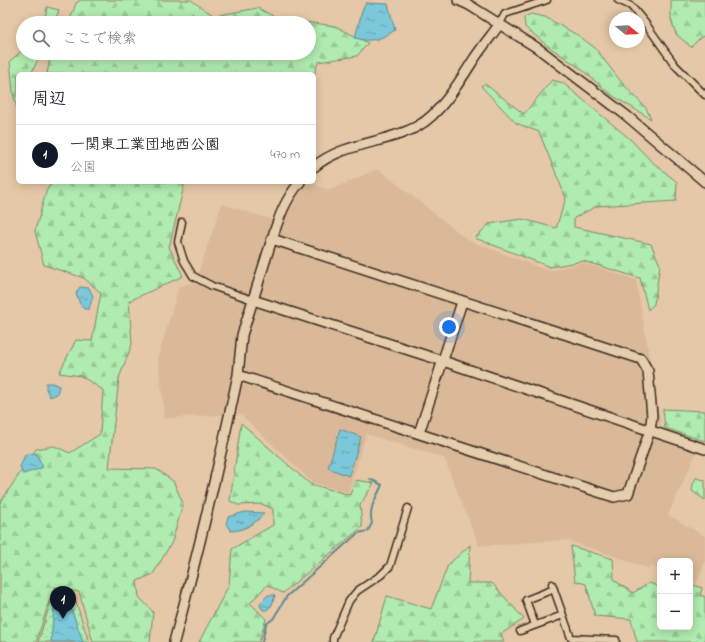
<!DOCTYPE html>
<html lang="ja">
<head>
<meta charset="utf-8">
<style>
  :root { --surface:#fff; --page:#f7f7f7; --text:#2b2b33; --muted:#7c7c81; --line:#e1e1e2; --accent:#111827 }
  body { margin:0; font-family:"Indie Flower","Klee One",sans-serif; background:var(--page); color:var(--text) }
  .controls { position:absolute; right:12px; bottom:12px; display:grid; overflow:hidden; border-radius:6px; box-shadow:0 2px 10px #0003 }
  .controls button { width:36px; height:36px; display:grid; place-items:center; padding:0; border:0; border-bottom:1px solid var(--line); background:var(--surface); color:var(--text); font:20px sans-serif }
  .compass { position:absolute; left:609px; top:12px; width:36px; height:36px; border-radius:50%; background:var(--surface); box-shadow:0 2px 10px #0003; rotate:108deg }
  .you { position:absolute; left:449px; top:327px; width:14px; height:14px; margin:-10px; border:3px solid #fff; border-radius:50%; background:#1a73e8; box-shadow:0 0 0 6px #1a73e833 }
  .badge { display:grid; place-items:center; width:26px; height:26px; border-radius:50%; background:var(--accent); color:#fff; font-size:13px; font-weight:700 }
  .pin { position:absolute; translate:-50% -33px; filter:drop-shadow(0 1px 2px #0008) }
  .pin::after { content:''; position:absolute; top:21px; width:14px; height:12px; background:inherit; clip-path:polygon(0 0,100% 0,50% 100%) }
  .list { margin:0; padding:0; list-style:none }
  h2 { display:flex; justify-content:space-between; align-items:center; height:52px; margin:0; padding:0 16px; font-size:17px }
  h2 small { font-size:13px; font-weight:400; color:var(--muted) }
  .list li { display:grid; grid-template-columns:26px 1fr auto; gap:12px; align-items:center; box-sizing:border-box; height:60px; padding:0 16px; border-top:1px solid var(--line) }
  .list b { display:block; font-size:15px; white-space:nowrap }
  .list p { margin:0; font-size:13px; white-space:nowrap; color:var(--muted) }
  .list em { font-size:13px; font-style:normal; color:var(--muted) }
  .icon { flex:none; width:22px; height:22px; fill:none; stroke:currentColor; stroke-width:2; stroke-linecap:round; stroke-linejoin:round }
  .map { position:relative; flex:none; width:705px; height:642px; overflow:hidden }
  .search { position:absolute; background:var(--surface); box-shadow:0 2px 10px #0003; left:16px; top:16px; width:300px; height:44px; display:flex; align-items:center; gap:10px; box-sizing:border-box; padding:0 14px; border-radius:22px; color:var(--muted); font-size:15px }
  .panel { position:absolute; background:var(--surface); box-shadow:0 2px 10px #0003; left:16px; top:72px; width:300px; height:112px; border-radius:6px }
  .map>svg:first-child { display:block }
</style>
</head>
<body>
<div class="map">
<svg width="705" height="642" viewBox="0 0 705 642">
  <defs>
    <pattern id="forest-firs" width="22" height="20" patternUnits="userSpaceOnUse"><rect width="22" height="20" fill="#b0ebb0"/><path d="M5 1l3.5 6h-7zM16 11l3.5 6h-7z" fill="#98ca97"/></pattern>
    <pattern id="park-dots" width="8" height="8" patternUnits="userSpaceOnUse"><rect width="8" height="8" fill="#b0ebb0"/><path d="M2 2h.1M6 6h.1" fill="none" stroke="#98ca97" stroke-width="1.8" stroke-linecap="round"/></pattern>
    <pattern id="water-ripples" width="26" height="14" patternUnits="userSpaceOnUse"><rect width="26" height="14" fill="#7ac8d9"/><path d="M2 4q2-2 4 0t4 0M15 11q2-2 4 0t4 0" fill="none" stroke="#65a3af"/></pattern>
  </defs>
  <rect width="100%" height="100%" fill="#e5c8a7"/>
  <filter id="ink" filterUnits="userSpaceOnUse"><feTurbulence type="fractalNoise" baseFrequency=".025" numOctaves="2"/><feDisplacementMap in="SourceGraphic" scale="8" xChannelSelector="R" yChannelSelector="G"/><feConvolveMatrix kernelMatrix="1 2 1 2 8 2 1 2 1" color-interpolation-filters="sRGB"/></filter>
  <g filter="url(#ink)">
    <!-- built -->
    <path fill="#d9b998" d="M378,169L468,240L549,271L583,263L636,280L661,425L666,441L697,451L668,515L705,536V563L696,584L690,581V561H660V569L651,566L648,568L567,540L479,546L444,458L366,434L348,493L312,482L240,414L165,418L158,357L179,287L195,282L222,204L283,223L292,203L308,182L329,190Z"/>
    <!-- forest -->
    <path fill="url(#forest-firs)" stroke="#768a67" d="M81,0H191L214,16L258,8L282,21L305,22L335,26L368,43L357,56L318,62L314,75L47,74L50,58L53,53H309V23H69L76,3Z
      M671,0H705V36L701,37L691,47L676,34L671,19Z
      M47,7L59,10L54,23H44Z
      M531,14L545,17L579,36L595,48L622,83L646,108L651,119L610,94L580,68L548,46L525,27L524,17Z
      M23,50V53H41L31,74H18V113L13,92L10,61Z
      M552,80L563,83L631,140L651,161L677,182L676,201L597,206L574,218V227L651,244L660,265L654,304L648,310L640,278L583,261L550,267L475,238L489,224L522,219L556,228L566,198L539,132L516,123L481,86L485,84L524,114Z
      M51,182H185L169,247L183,276L129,301L132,344L119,378L109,468L156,469L173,481L183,503L172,542L153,574L137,581L139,597L153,612L150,642H93L79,592L54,587L36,642H0V503L36,449L54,446L70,453L100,434L103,390L81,376L59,373L76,340L92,341L101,293L84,278L44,265L35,231L46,192Z
      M663,409L705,411V441L665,428Z
      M241,423L310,484L350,495L355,480L374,483L360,505L362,527L283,593L267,585L250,603L266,619L259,642H199L229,585L232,549L273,525V509L262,504L238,505L230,501Z
      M696,478L705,480V500L692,491L693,484Z
      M470,545L468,583H492L524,619L501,634L504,642H374L387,596L431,609L448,565Z
      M571,546L613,559L614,580L633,593L649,583L660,587V627H690V584L702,588L700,595L705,597V642H637L631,619L595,616L586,584L575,581Z"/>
    <!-- park -->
    <path fill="url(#park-dots)" stroke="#768a67" d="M54,592L74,596L89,642H38Z"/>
    <!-- water -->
    <path fill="url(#water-ripples)" stroke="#61898e" d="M366,3L388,4L395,30C381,39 372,43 355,38L362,11Z
      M80,287L89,288L93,296L89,309H84L80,304L76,293Z
      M46,383H52L59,386L57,394L50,397L46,389Z
      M340,429L361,437L349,476L328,468Z
      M36,453L43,467L39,469L23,474L20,467L25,455Z
      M245,512L264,513C257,523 243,531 231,531L226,524L228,517Z
      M268,595H275L272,605L267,610H263L260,606L261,602Z
      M60,600H65L70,605L83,642H51L54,606L57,601Z"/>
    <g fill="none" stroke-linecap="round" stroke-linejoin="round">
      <!-- stream -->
      <path stroke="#61898e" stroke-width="2" d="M262,642L266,624L273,619L287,596L358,533L368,531L372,523C368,509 376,498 382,485L370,479"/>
      <!-- street casing -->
      <g stroke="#3b2a1e" stroke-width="9">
        <path id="street" d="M618,0L631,6L646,24L675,65L705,95
          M499,25L505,14L547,0
          M182,222L178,242L184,261L193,276L212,286L253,300
          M552,584L571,638L616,640V642
          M535,625L526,600L554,589
          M520,631L563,615
          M333,642V638L349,601L357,591L381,575L390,566L408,508"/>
      </g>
      <!-- secondary casing -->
      <g stroke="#3b2a1e" stroke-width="12">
        <path id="secondary" d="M458,0L469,5L539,49L627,116L705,182
          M314,167C343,142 386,144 418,126C441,113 460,81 474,59C482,47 491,36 499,25
          M272,239L641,359L648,371L652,416L650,430L628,494L614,497L238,375L242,335Z
          M272,239C279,217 285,200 300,182
          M253,300L443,361L705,449
          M419,433L462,302
          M174,642C198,554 219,464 238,375"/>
      </g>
      <!-- street -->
      <use href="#street" stroke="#e5ceae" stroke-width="6"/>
      <!-- secondary -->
      <use href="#secondary" stroke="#e5ceae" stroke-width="9"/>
    </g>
  </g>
</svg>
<div class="controls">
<button>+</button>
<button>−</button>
</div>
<svg class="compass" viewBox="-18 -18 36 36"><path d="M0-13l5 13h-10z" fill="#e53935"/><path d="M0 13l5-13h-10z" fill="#7c7c81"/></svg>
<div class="you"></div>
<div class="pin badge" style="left:63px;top:619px">1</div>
<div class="search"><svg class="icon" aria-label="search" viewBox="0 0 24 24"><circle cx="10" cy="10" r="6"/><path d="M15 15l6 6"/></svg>ここで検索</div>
<section class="panel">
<h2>周辺<small></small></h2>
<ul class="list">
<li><span class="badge">1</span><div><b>一関東工業団地西公園</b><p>公園</p></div><em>470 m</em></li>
</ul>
</section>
</div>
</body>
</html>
